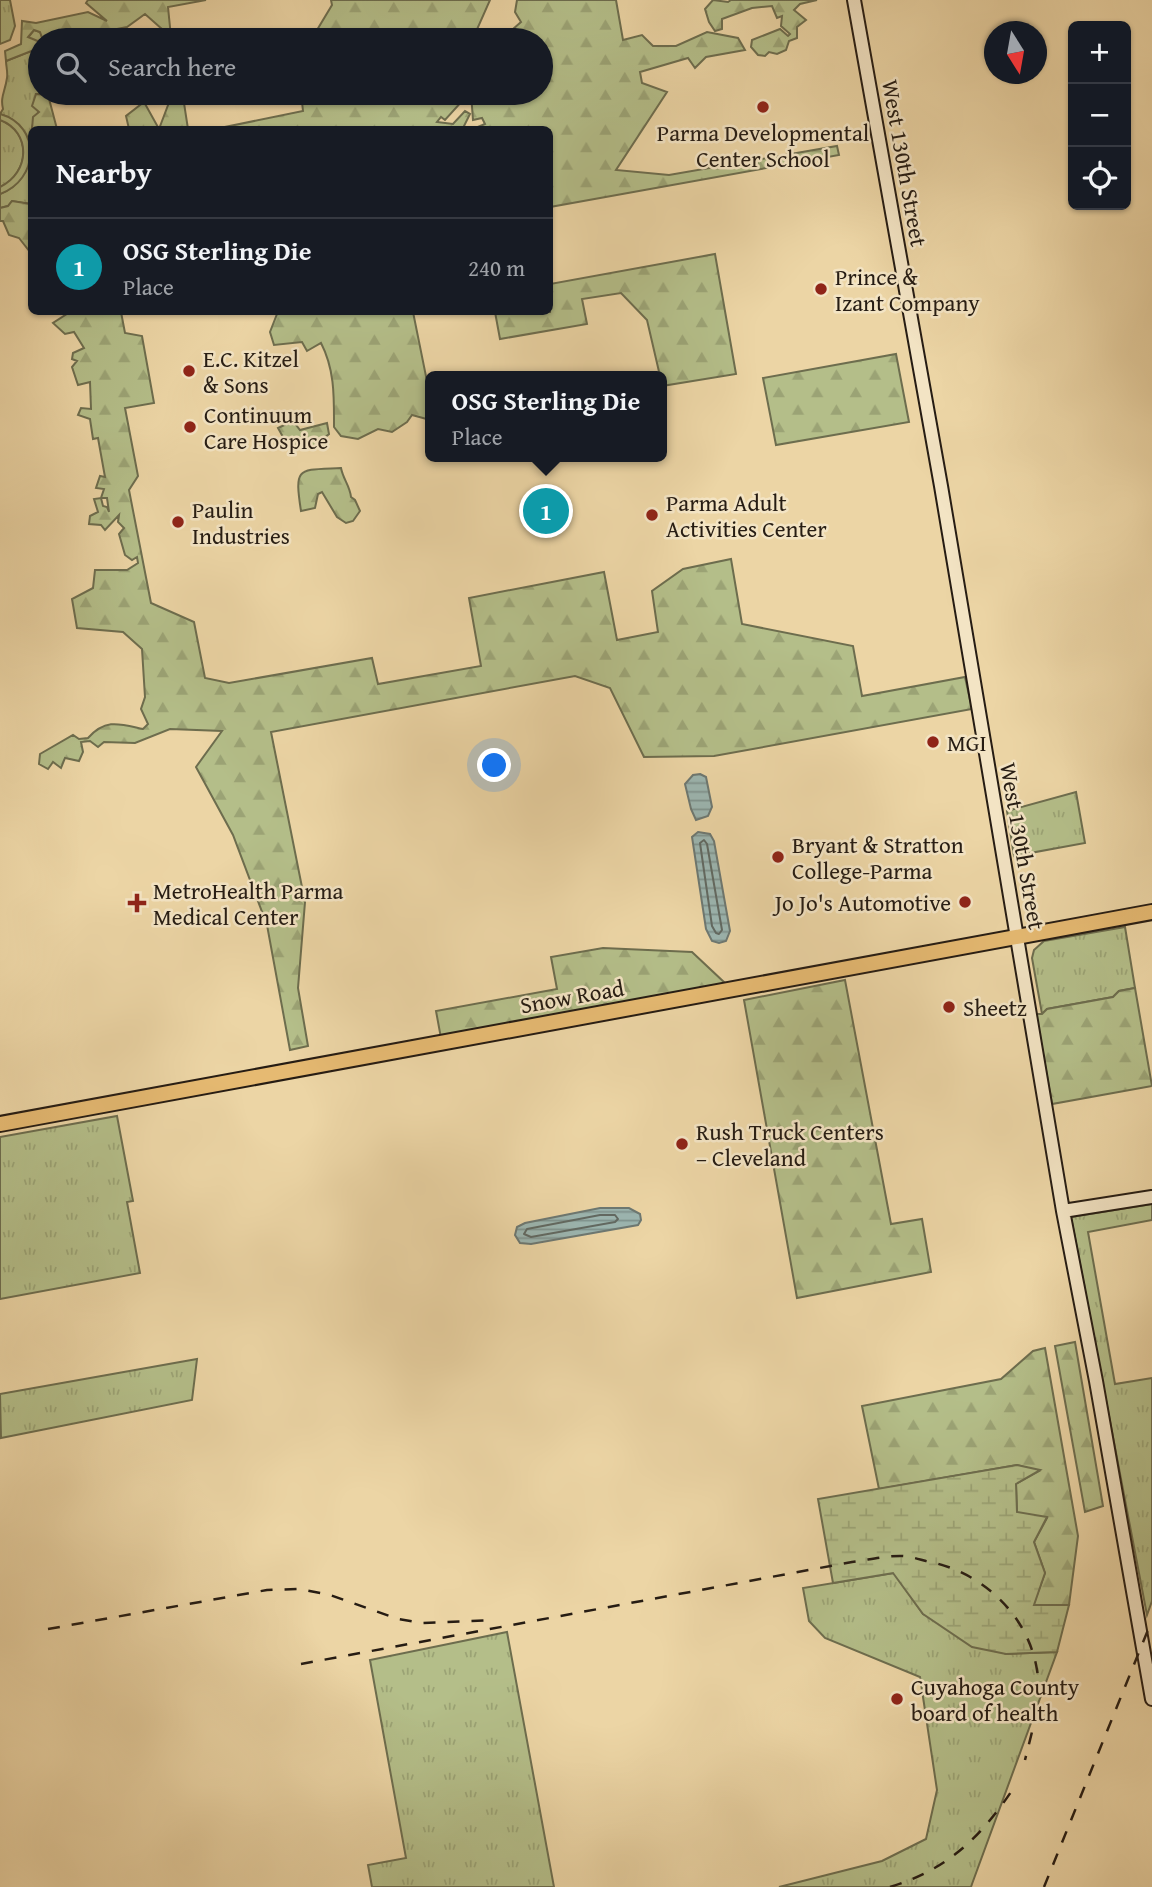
<!DOCTYPE html>
<html lang="en">
<head>
<meta charset="utf-8">
<style>
  :root { --surface:#171b24; --page:#20242c; --text:#f1f3f6; --muted:#9ea1a6; --line:#363941; --accent:#d93025 }
  body { margin:0; font-family:"Gentium Book Plus",serif; background:var(--page); color:var(--text) }
  .controls { position:absolute; right:21px; top:21px; display:grid; overflow:hidden; border-radius:10px; box-shadow:0 2px 5px #0004 }
  .controls button { width:63px; height:63px; display:grid; place-items:center; padding:0; border:0; border-bottom:2px solid var(--line); background:var(--surface); color:var(--text); font:35px sans-serif }
  .compass { position:absolute; left:984px; top:21px; width:63px; height:63px; border-radius:50%; background:var(--surface); box-shadow:0 2px 5px #0004; rotate:169deg }
  .you { position:absolute; left:495px; top:766px; width:24px; height:24px; margin:-18px; border:5px solid #fff; border-radius:50%; background:#1a73e8; box-shadow:0 0 0 10px #1a73e833 }
  .badge { display:grid; place-items:center; width:46px; height:46px; border-radius:50%; background:var(--accent); color:#fff; font-size:23px; font-weight:700 }
  .pin { position:absolute; translate:-50% -50%; border:4px solid #fff; box-shadow:0 2px 7px #0006 }
  .popup { position:absolute; left:425px; top:371px; width:242px; height:91px; box-sizing:border-box; display:grid; place-content:center; border-radius:10px; background:var(--surface); filter:drop-shadow(0 2px 5px #0005); font-size:23px; white-space:nowrap; color:var(--muted) }
  .popup b { font-size:26px; color:var(--text) }
  .popup::after { content:''; position:absolute; left:50%; top:100%; margin-left:-14px; border:14px solid transparent; border-top-color:var(--surface) }
  .list { margin:0; padding:0; list-style:none }
  h2 { display:flex; justify-content:space-between; align-items:center; height:91px; margin:0; padding:0 28px; font-size:30px }
  h2 small { font-size:23px; font-weight:400; color:var(--muted) }
  .list li { display:grid; grid-template-columns:46px 1fr auto; gap:21px; align-items:center; box-sizing:border-box; height:98px; padding:0 28px; border-top:2px solid var(--line) }
  .list b { display:block; font-size:26px; white-space:nowrap }
  .list p { margin:0; font-size:23px; white-space:nowrap; color:var(--muted) }
  .list em { font-size:23px; font-style:normal; color:var(--muted) }
  .icon { flex:none; width:38px; height:38px; fill:none; stroke:currentColor; stroke-width:2; stroke-linecap:round; stroke-linejoin:round }
  .map { position:relative; flex:none; width:1152px; height:1887px; overflow:hidden }
  .search { position:absolute; background:var(--surface); box-shadow:0 2px 5px #0004; left:28px; top:28px; width:525px; height:77px; display:flex; align-items:center; gap:18px; box-sizing:border-box; padding:0 24px; border-radius:38px; color:var(--muted); font-size:26px }
  .panel { position:absolute; background:var(--surface); box-shadow:0 2px 5px #0004; left:28px; top:126px; width:525px; height:189px; border-radius:10px }
  .map>svg:first-child { display:block }
</style>
</head>
<body>
<div class="map">
<svg width="1152" height="1887" viewBox="0 0 1152 1887">
  <defs>
    <pattern id="grass-tufts" width="24" height="20" patternUnits="userSpaceOnUse" patternTransform="scale(1.75)"><rect width="24" height="20" fill="#b4be89"/><path d="M3 7l-1-3M5 7V3M7 7l1-3M15 17l-1-3M17 17v-4M19 17l1-3" fill="none" stroke="#9ba375"/></pattern>
    <pattern id="forest-firs" width="22" height="20" patternUnits="userSpaceOnUse" patternTransform="scale(1.75)"><rect width="22" height="20" fill="#b4be89"/><path d="M5 1l3.5 6h-7zM16 11l3.5 6h-7z" fill="#9ba375"/></pattern>
    <pattern id="wetland-marsh" width="20" height="14" patternUnits="userSpaceOnUse" patternTransform="scale(1.75)"><rect width="20" height="14" fill="#b4be89"/><path d="M1 5h8M5 5V1M11 12h8M15 12V8" fill="none" stroke="#9ba375"/></pattern>
    <pattern id="water-rules" width="6" height="5" patternUnits="userSpaceOnUse" patternTransform="scale(1.75)"><rect width="6" height="5" fill="#9cb6b1"/><path d="M0 2.5h6" fill="none" stroke="#7f938f"/></pattern>
  </defs>
  <rect width="100%" height="100%" fill="#ecd5a5"/>
  <filter id="stains"><feTurbulence type="fractalNoise" baseFrequency=".00286" numOctaves="4"/><feColorMatrix values="0 0 0 0 .2 0 0 0 0 .09 0 0 0 0 .02 0 0 0 .5 -.17"/></filter>
  <radialGradient id="worn" r=".72"><stop offset=".6" stop-color="#630" stop-opacity="0"/><stop offset="1" stop-color="#630" stop-opacity=".3"/></radialGradient>
  <!-- grass -->
  <path fill="url(#grass-tufts)" stroke="#6d6d4e" stroke-width="2" d="M0,0H10L15,26L10,40L0,44Z
    M34,30L40,32L43,40H40V93H48V95L36,94L39,112C25,125 31,183 31,204L12,201L8,206L0,208V194C38,180 41,126 0,114L3,109C0,97 5,92 7,78C8,72 6,66 6,61L34,50L28,38Z
    M0,120C32,132 30,173 0,187Z
    M1076,792L1085,843L1014,856L1007,811Z
    M1125,927L1135,988L1119,991L1113,997L1047,1009L1042,1014L1032,958L1034,950L1044,941Z
    M117,1116L133,1201L127,1202L140,1273L0,1299V1137Z
    M1152,1204V1220L1088,1232L1115,1384L1152,1378V1601L1147,1615L1071,1217Z
    M197,1359L192,1400L1,1438L0,1394Z
    M894,1573L923,1614L1006,1654L1057,1652L972,1884L971,1887H779L882,1861L926,1839L937,1790L920,1677L825,1638L809,1621L803,1588Z
    M507,1632L554,1887H372L368,1865L406,1858L370,1660Z"/>
  <!-- forest -->
  <path fill="url(#forest-firs)" stroke="#6d6d4e" stroke-width="2" d="M88,0H206L168,7L171,37L145,14L127,27L62,40H43L40,32L34,30L28,37L40,42L34,50L6,61L5,51L21,44L22,21L36,23L88,12L107,21L86,3Z
    M331,0H490L475,34L467,36V40H311L332,5Z
    M517,0H616L623,40L642,35L653,46H676L707,32L738,38L745,50L706,57L695,68L688,58L640,72L642,83L667,92L616,170L669,175L837,146L839,155L550,207V130L473,129L485,124L482,118L473,120L471,93H541V40H495L502,30L513,29L521,22L515,12Z
    M713,0L728,2L731,0H817L800,4L794,10L806,20L797,27V38L789,41L786,50L777,54L769,52L765,56L758,55L751,47L752,40L780,29L788,36L790,34L781,26L782,16L777,18L772,6L752,8L722,19V29L715,31L709,22L705,9Z
    M301,93H462L464,99L445,120L441,117L437,122L453,124L465,111L470,114L463,128L468,129H215L303,111Z
    M36,94L48,95L57,129H32L33,117L39,112L32,106Z
    M170,100L184,103L188,129H129L126,116L144,102L159,129Z
    M12,201L31,204L30,252L19,238L9,235L3,221H0V208L8,206Z
    M715,254L736,374L662,386V376H660L647,320L621,293L582,299L587,324L500,339L495,312H550V284Z
    M70,312H121L125,333L142,336L154,403L125,408L138,476L129,490L151,603L194,622L205,678L229,683L372,658L378,684L481,666L469,598L604,572L617,640L658,632L652,591L683,569L731,559L742,624L853,646L862,696L965,677L972,709L714,756L644,757L610,688L575,676L271,732L305,902L298,988L308,1046L290,1050L267,925L233,835L196,767L222,731L170,729L135,743L104,742L98,747L90,741L81,742L83,752L79,761L65,758L61,768L53,762L48,769L39,764L40,754L73,735L79,739L88,738C106,718 120,724 143,729L148,724L141,709L145,697L142,649L123,632L77,628L72,599L93,588L95,570H127L138,563L137,557L132,560L125,555L119,534L124,528L118,522L119,515L105,530L101,525L89,524L90,516L98,512L94,499L101,498L103,506L107,507L109,512L107,498H101L104,489L96,488L100,476L105,477L98,438L93,439L90,419L78,415L81,408L91,409L90,382L78,385L72,367L77,361L72,359L73,353L84,348L74,332L65,334L53,323Z
    M284,312H413L430,396V420L412,415L407,422L392,432L378,429L358,439L341,436L334,427C334,398 335,370 321,343L307,351L302,342L274,345L270,332L277,314Z
    M896,354L909,422L776,445L763,378Z
    M293,421L300,430L327,423L329,434L311,449L288,446L278,428Z
    M341,468C343,479 350,486 351,497L355,500L360,511L353,521L346,523L337,517L322,492L318,494L315,508L301,511C294,466 298,470 341,468Z
    M603,948L692,952L726,984L441,1038L436,1011L557,989L551,957Z
    M845,980L891,1224L922,1219L931,1272L797,1298L744,1000Z
    M1135,988L1152,1086L1052,1104L1036,1014H1042L1047,1009L1113,997L1119,991Z
    M1075,1342L1103,1506L1085,1512L1055,1346Z
    M1045,1348L1078,1536L1069,1605L1033,1606L1045,1573L1034,1542L1047,1518L1017,1513L1016,1484L1039,1471L1017,1465L879,1489L862,1406L1001,1379L1033,1351Z"/>
  <!-- wetland -->
  <path fill="url(#wetland-marsh)" stroke="#6d6d4e" stroke-width="2" d="M1017,1465L1040,1470L1016,1484L1017,1512L1047,1517L1034,1542L1045,1573L1034,1605H1069L1057,1652L1006,1654L972,1647L923,1614L893,1573L833,1583L818,1499Z"/>
  <!-- pitch -->
  <path fill="#b4be89" stroke="#6d6d4e" stroke-width="2" d="M0,114C42,126 39,180 0,194V187C30,173 32,132 0,120Z"/>
  <!-- water -->
  <path fill="url(#water-rules)" stroke="#6d7872" stroke-width="2" d="M700,774L706,777L712,807L708,816L696,820L691,809L685,784L693,775Z
    M698,832L710,834L714,841L730,931L726,941L719,943L712,941L706,929L692,837Z
    M600,1208H629L640,1214L641,1220L638,1225L531,1244L520,1243L515,1235L517,1227L525,1223Z"/>
  <g fill="none" stroke-linecap="round" stroke-linejoin="round">
    <!-- shore -->
    <path stroke="#616962" stroke-width="2" d="M704,840L707,844L722,930L719,934L716,933L712,926L700,843Z
      M600,1215H615L618,1219L615,1222L531,1237L524,1234L527,1229Z"/>
    <!-- secondary casing -->
    <g stroke="#261c13" stroke-width="16">
      <path id="secondary" d="M854,0L941,486L1063,1211L1096,1381L1152,1699
        M1063,1211L1152,1197"/>
    </g>
    <!-- primary casing -->
    <g stroke="#261c13" stroke-width="18">
      <path id="primary" d="M0,1124L1152,912"/>
    </g>
    <!-- secondary -->
    <use href="#secondary" stroke="#f3e4c4" stroke-width="12"/>
    <!-- primary -->
    <use href="#primary" stroke="#e6ba72" stroke-width="14"/>
    <!-- rail -->
    <path stroke="#261c13" stroke-width="2.5" stroke-dasharray="12 12" stroke-linecap="butt" d="M48,1629L267,1590L299,1589L330,1595L398,1619L422,1623L495,1620
      M301,1664L852,1562C868,1560 884,1556 900,1556C909,1556 918,1559 926,1561C981,1571 1028,1614 1037,1670C1042,1700 1032,1731 1025,1760
      M890,1887C949,1869 982,1836 1015,1786
      M1044,1887L1152,1620"/>
  </g>
  <!-- markers -->
  <g fill="#8f2418" stroke="#f3e4c4" stroke-width="2.5">
    <circle cx="763" cy="107" r="7"/>
    <circle cx="821" cy="289" r="7"/>
    <circle cx="189" cy="371" r="7"/>
    <circle cx="190" cy="427" r="7"/>
    <circle cx="652" cy="515" r="7"/>
    <circle cx="178" cy="522" r="7"/>
    <circle cx="933" cy="742" r="7"/>
    <circle cx="778" cy="857" r="7"/>
    <circle cx="965" cy="902" r="7"/>
    <path d="M133.5 892.5h7v7h7v7h-7v7h-7v-7h-7v-7h7z"/>
    <circle cx="949" cy="1007" r="7"/>
    <circle cx="682" cy="1144" r="7"/>
    <circle cx="897" cy="1699" r="7"/>
  </g>
  <g text-anchor="middle" dominant-baseline="central" stroke-width="5" stroke-linejoin="round" paint-order="stroke">
    <!-- poi labels -->
    <g font-size="23" fill="#261c13" stroke="#f3e4c4" text-anchor="start">
      <text x="763" y="132" text-anchor="middle">Parma Developmental<tspan x="763" dy="26">Center School</tspan></text>
      <text x="835" y="276">Prince &amp;<tspan x="835" dy="26">Izant Company</tspan></text>
      <text x="203" y="358">E.C. Kitzel<tspan x="203" dy="26">&amp; Sons</tspan></text>
      <text x="204" y="414">Continuum<tspan x="204" dy="26">Care Hospice</tspan></text>
      <text x="666" y="502">Parma Adult<tspan x="666" dy="26">Activities Center</tspan></text>
      <text x="192" y="509">Paulin<tspan x="192" dy="26">Industries</tspan></text>
      <text x="947" y="742">MGI</text>
      <text x="792" y="844">Bryant &amp; Stratton<tspan x="792" dy="26">College-Parma</tspan></text>
      <text x="153" y="890">MetroHealth Parma<tspan x="153" dy="26">Medical Center</tspan></text>
      <text x="951" y="902" text-anchor="end">Jo Jo's Automotive</text>
      <text x="963" y="1007">Sheetz</text>
      <text x="696" y="1131">Rush Truck Centers<tspan x="696" dy="26">– Cleveland</tspan></text>
      <text x="911" y="1686">Cuyahoga County<tspan x="911" dy="26">board of health</tspan></text>
    </g>
    <!-- street labels -->
    <g font-size="23" fill="#261c13" stroke="#f3e4c4">
      <text transform="translate(905 163) rotate(80)">West 130th Street</text>
      <text transform="translate(1023 846) rotate(80)">West 130th Street</text>
      <text transform="translate(572 996) rotate(-10)">Snow Road</text>
    </g>
  </g>
  <rect width="100%" height="100%" filter="url(#stains)"/>
  <rect width="100%" height="100%" fill="url(#worn)"/>
</svg>
<div class="controls">
<button>+</button>
<button>−</button>
<button><svg class="icon" aria-label="locate" viewBox="0 0 24 24"><circle cx="12" cy="12" r="6"/><path d="M12 2v4M12 18v4M2 12h4M18 12h4"/></svg></button>
</div>
<svg class="compass" viewBox="-18 -18 36 36"><path d="M0-13l5 13h-10z" fill="#e53935"/><path d="M0 13l5-13h-10z" fill="#9ea1a6"/></svg>
<div class="you"></div>
<div class="pin badge" style="left:546px;top:511px;background:#0f9aa8">1</div>
<div class="popup"><b>OSG Sterling Die</b>Place</div>
<div class="search"><svg class="icon" aria-label="search" viewBox="0 0 24 24"><circle cx="10" cy="10" r="6"/><path d="M15 15l6 6"/></svg>Search here</div>
<section class="panel">
<h2>Nearby<small></small></h2>
<ul class="list">
<li><span class="badge" style="background:#0f9aa8">1</span><div><b>OSG Sterling Die</b><p>Place</p></div><em>240 m</em></li>
</ul>
</section>
</div>
</body>
</html>
